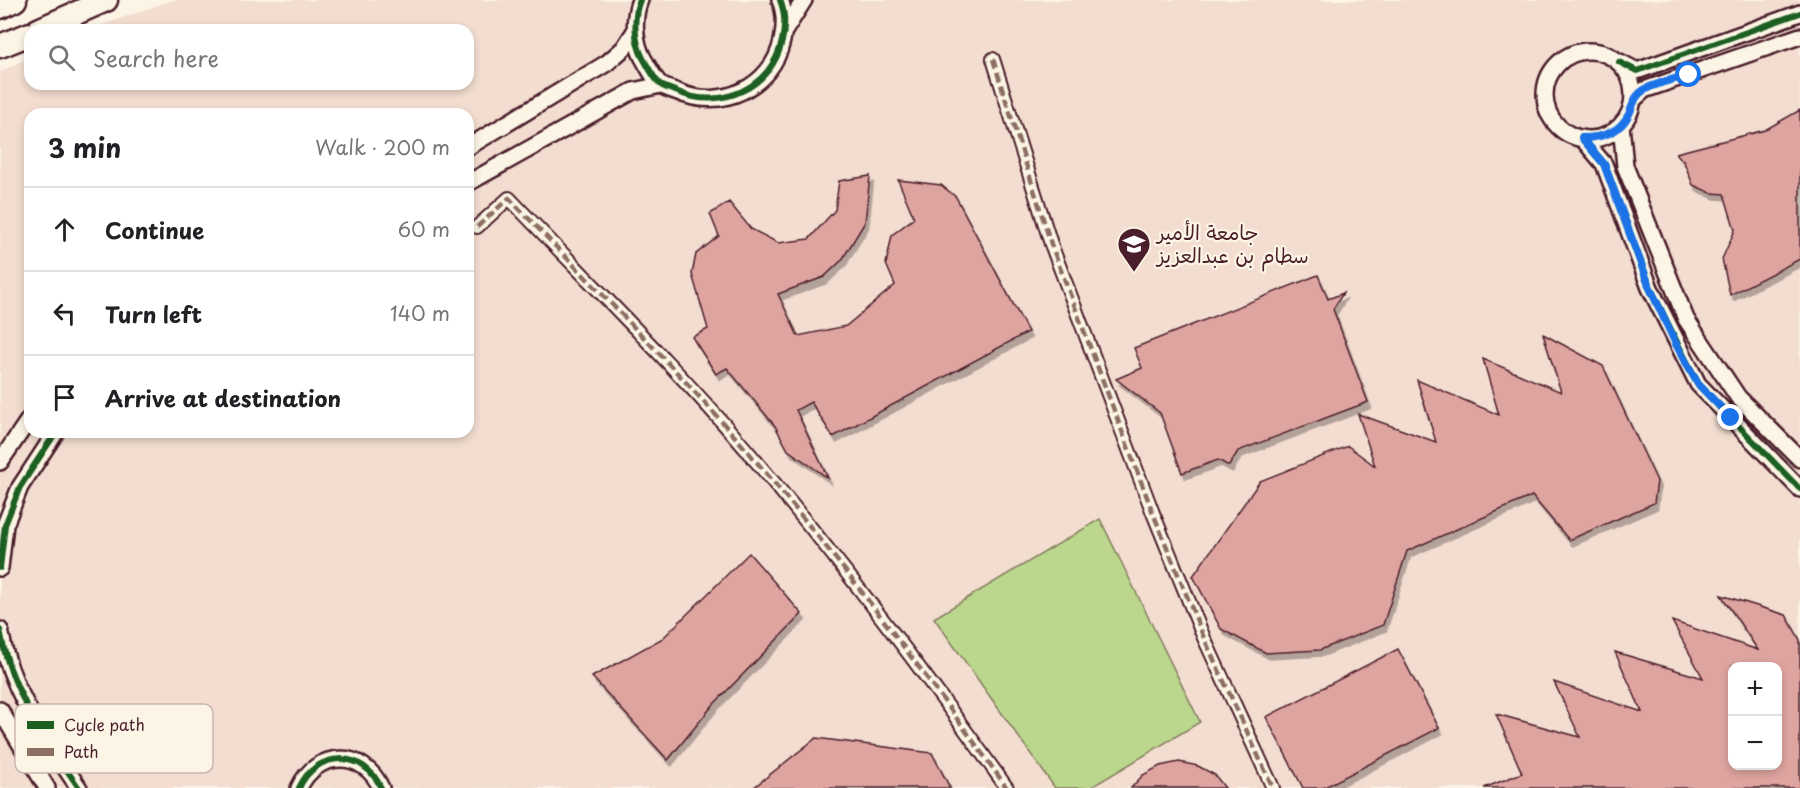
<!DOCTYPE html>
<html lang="en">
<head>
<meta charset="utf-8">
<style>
  :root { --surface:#fff; --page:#f6f6f6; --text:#202124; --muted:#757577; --line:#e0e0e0 }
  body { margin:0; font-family:"Playpen Sans","Playpen Sans Arabic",sans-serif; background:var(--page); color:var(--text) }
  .controls { position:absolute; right:18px; bottom:18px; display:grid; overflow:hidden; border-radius:12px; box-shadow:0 3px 9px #0003 }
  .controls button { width:54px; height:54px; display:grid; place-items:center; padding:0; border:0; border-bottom:2px solid var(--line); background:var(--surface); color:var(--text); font:30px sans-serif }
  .stop { position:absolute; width:18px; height:18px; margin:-14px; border:4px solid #1a73e8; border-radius:50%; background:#fff }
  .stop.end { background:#1a73e8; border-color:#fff; box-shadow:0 2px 6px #0008 }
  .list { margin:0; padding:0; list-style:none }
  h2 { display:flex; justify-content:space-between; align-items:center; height:78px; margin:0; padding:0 24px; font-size:26px }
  h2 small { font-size:20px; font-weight:400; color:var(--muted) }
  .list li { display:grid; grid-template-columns:39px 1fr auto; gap:18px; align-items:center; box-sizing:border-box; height:84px; padding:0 24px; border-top:2px solid var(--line) }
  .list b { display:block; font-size:22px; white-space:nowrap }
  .list em { font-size:20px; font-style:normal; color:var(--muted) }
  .icon { flex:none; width:33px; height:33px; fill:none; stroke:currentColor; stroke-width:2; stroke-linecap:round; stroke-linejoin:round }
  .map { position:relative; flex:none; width:1800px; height:788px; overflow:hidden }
  .search { position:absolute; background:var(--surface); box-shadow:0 3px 9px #0003; left:24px; top:24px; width:450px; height:66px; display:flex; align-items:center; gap:15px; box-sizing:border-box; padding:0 21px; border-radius:18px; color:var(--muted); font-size:22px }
  .panel { position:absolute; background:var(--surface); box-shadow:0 3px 9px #0003; left:24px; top:108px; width:450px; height:330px; border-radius:18px }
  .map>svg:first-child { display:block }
</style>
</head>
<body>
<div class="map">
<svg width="1800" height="788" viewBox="0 0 1800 788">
  <defs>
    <filter id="shadow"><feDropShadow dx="3.5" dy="6" stdDeviation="0" flood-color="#0004"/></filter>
  </defs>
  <rect width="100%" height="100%" fill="#fcf5e5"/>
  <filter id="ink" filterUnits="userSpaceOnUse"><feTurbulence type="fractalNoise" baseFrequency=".0167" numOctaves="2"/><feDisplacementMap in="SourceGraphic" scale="12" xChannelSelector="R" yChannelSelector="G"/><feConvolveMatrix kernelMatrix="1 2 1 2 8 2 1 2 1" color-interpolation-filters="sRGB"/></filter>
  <g filter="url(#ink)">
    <!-- built -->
    <path fill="#f3ddd0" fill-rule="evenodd" d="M172,0H1800V788H0V72L30,57V84H468V30H88ZM30,114H468V432H30ZM1732,666H1778V766H1732Z"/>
    <!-- green -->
    <path fill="#bbd78e" stroke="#827b5c" stroke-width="1.5" d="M1100,519L1200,722L1090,788H1055L934,618Z"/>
    <!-- building -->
    <path fill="#dea4a0" stroke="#4a1f2b" stroke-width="1.5" fill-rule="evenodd" filter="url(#shadow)" d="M1800,110V259L1730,295L1722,259L1735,230L1724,194L1711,193L1693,185L1684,162L1676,153L1765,130Z
      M870,176L865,222L842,260L824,277L778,294L798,336L846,326L895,285L886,264L892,235L914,218L898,180L941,185L956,197L1028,332L833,437L811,402L796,410L828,478L788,450L775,426L727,368L716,374L692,337L708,329L692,274L696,254L719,236L710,214L729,202L751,229L778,243L809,239L835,210L839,181Z
      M1318,275L1328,299L1343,293L1333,309L1368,402L1238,451L1229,466L1218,460L1182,473L1160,413L1116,379L1142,368L1134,348Z
      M1543,334L1603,366L1657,481L1654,503L1569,540L1532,496L1407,551L1383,625L1320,650L1266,653L1221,629L1193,576L1260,481L1348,446L1375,466L1358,414L1436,442L1417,380L1499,415L1483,359L1561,392Z
      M749,553L802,614L713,705L668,760L592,677L663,638Z
      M1721,595L1786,615L1800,640V788H1484L1522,773L1496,714L1580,737L1554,682L1642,712L1615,652L1703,678L1672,621L1758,650ZM1732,666H1778V766H1732Z
      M1398,649L1439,728L1323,788H1303L1266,717Z
      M816,738L932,753L950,788H753Z
      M1179,762L1198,766L1215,775L1225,788H1131L1143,775L1160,766Z"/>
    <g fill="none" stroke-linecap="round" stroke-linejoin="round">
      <!-- pedestrian casing -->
      <g stroke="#4a1f2b" stroke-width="16">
        <path id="pedestrian" d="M993,59L1051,244L1153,513L1204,638L1273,788
          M477,227L509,198C592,285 678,369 755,460C844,565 927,676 1007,788"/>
      </g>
      <!-- minor casing -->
      <g stroke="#4a1f2b" stroke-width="20">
        <path id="minor" d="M640,0C633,17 634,41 643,58C648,66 653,78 661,85C665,88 673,90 678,92C721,111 772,87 782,41C785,28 785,12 780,0
          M785,30L804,0
          M1545 95a44 44 0 1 1 88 0a44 44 0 1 1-88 0Z
          M1620,62L1637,71L1800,13
          M1633,100L1644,90L1800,36
          M1621,125L1625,166L1686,319L1738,397L1800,459
          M1582,138L1604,164L1650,288L1698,384L1800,489
          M468,147L607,63L624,48L635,31
          M468,183L633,91L661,85
          M0,462L30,418
          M0,568L5,525L20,487L56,432
          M0,630C10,691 45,738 79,788
          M0,710L47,788
          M299,788C316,750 364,749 381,788"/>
      </g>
      <!-- secondary casing -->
      <g stroke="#4a1f2b" stroke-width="27">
        <path id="secondary" d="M0,7L15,0
          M38,30L106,0
          M0,46L30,34"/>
      </g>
      <!-- pedestrian -->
      <use href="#pedestrian" stroke="#fcf5e5" stroke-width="12"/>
      <!-- minor -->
      <use href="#minor" stroke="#fcf5e5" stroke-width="15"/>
      <!-- secondary -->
      <use href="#secondary" stroke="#fcf5e5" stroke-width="22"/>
      <!-- quiet -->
      <path stroke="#8d6e63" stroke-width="4.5" stroke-dasharray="9 4.5" stroke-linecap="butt" d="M993,59L1051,244L1153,513L1204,638L1273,788
        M477,227L509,198C592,285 678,369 755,460C844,565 927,676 1007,788"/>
      <!-- cycleway casing -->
      <g stroke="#fcf5e5" stroke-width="10">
        <path id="cycleway" d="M640,0C633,17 634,41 643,58C648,66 653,78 661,85C665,88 673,90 678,92C721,111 772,87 782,41C785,28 785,12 780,0
          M1619,62L1637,71L1800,13
          M1582,138L1604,164L1650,288L1698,384L1800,489
          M0,568L5,525L20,487L56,432
          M0,630C10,691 45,738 79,788
          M299,788C316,750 364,749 381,788"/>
      </g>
      <!-- cycleway -->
      <use href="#cycleway" stroke="#1b5e20" stroke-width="6"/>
    </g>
  </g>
  <g fill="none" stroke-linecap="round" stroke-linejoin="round" filter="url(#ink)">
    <!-- route -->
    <path stroke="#1a73e8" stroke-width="8" d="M1689,75C1675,79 1656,83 1644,90C1634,96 1634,104 1629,114C1620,133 1602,138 1582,138L1604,164L1650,288L1676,344L1698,384L1731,418"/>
  </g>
  <!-- icons -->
  <defs>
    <g id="university-pin" transform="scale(1.725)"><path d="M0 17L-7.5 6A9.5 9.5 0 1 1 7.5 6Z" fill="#4a1f2b" stroke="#fcf5e5"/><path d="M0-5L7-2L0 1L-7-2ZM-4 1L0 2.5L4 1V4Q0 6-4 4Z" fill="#fff"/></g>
  </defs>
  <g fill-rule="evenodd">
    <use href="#university-pin" x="1134" y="244"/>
  </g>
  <g text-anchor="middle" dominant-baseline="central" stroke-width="4.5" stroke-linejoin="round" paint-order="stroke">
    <!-- poi labels -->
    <g font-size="20" fill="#4a1f2b" stroke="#fcf5e5" text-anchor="start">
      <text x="1157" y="232">جامعة الأمير<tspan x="1157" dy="23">سطام بن عبدالعزيز</tspan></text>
    </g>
  </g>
  <!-- legend -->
  <rect x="15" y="704" width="198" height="69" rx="9" fill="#fcf5e5" stroke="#c7b5ad" stroke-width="1.5"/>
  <rect x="27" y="721" width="27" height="8" fill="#1b5e20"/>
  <rect x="27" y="748" width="27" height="8" fill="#8d6e63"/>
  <g font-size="16" fill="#4a1f2b">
    <text x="64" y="731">Cycle path</text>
    <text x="64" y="758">Path</text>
  </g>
</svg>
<div class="controls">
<button>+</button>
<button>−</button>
</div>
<div class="stop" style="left:1689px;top:75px"></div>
<div class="stop end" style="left:1731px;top:418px"></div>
<div class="search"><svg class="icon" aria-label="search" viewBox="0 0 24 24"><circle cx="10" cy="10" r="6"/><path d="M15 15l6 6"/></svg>Search here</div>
<section class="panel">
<h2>3 min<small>Walk · 200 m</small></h2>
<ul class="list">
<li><svg class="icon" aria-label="ahead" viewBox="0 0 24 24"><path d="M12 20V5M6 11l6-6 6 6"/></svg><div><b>Continue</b></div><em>60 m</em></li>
<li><svg class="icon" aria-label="left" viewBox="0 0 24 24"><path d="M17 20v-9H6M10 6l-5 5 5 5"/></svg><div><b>Turn left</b></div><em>140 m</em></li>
<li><svg class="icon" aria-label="arrive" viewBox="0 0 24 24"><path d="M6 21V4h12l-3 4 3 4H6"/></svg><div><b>Arrive at destination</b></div></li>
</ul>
</section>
</div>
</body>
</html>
